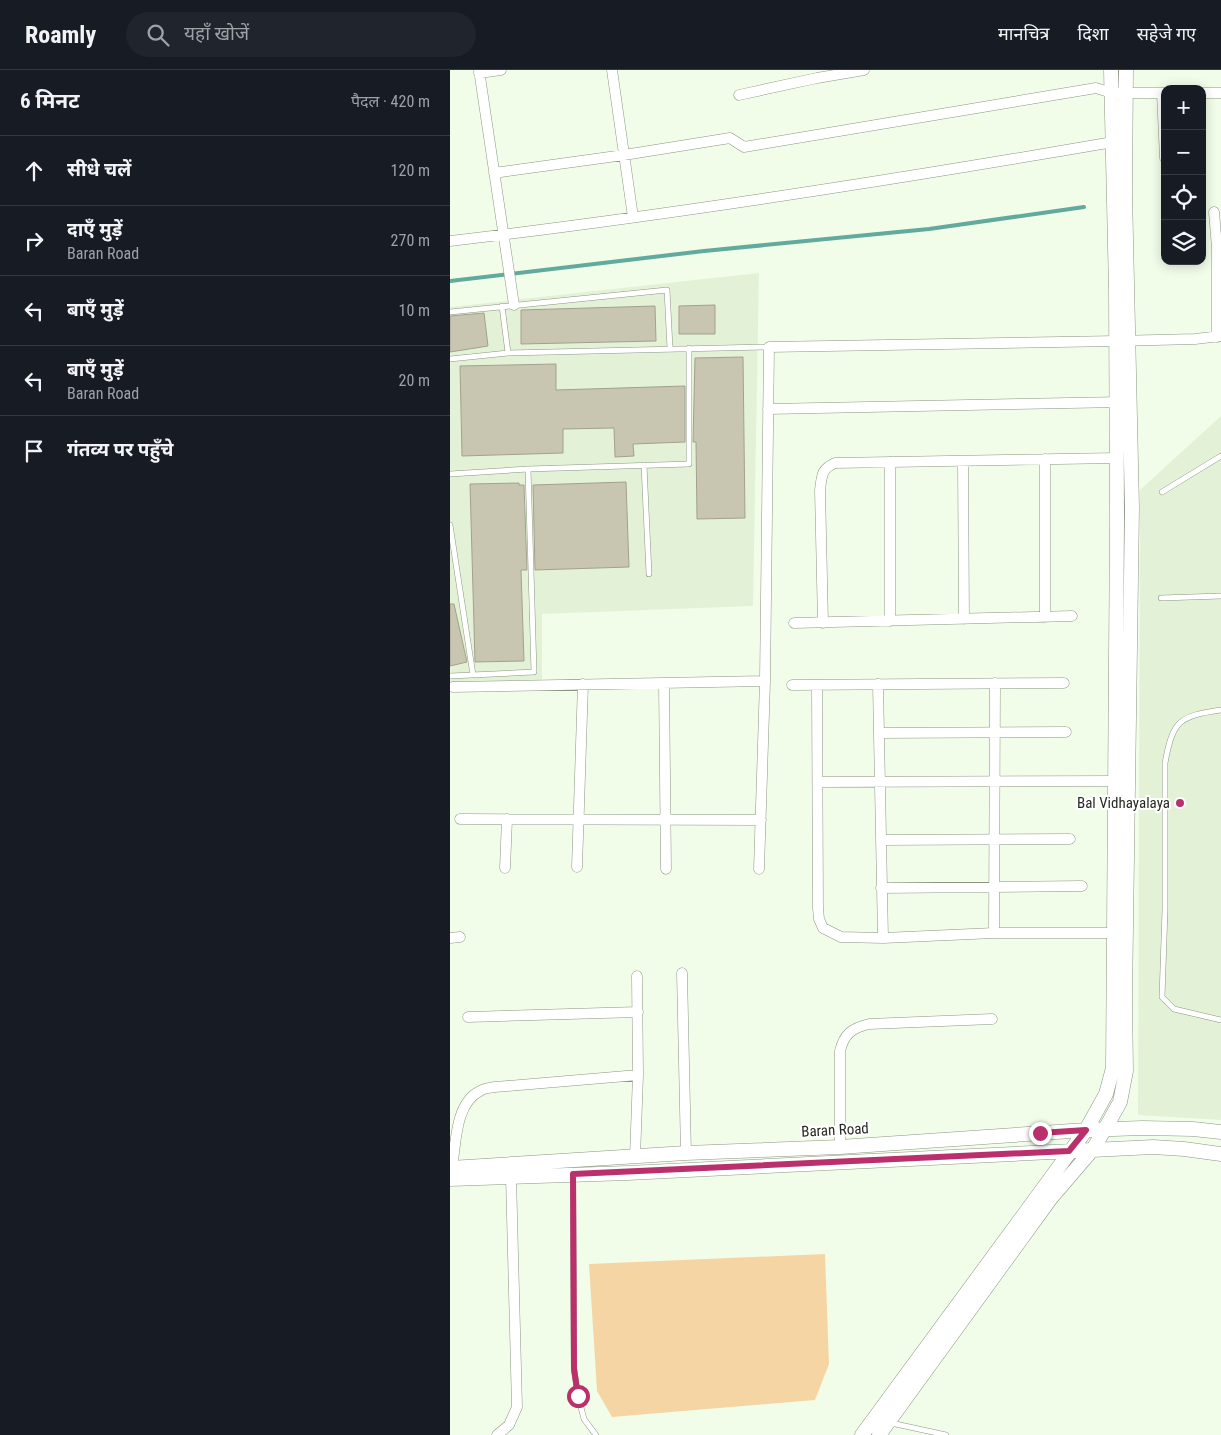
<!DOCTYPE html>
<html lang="hi">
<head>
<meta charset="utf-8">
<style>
  :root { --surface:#171b24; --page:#20242c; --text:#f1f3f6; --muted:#9ea1a6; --line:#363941 }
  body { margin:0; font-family:"Roboto Condensed","Noto Sans Devanagari",sans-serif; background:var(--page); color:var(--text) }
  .controls { position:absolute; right:15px; top:15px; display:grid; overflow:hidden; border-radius:10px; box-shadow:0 2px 12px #0003 }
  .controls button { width:45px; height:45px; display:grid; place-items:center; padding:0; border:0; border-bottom:1px solid var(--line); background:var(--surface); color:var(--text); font:25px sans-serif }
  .stop { position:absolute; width:15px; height:15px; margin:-11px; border:4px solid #ba306c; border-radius:50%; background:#fff }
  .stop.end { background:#ba306c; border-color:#fff; box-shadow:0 1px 5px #0008 }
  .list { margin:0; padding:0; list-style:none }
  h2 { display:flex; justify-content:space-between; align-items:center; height:65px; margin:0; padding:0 20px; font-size:21px }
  h2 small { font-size:16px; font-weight:400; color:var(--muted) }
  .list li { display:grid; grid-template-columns:32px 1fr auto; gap:15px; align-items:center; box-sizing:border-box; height:70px; padding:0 20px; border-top:1px solid var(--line) }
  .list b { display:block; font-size:19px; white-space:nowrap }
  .list p { margin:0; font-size:16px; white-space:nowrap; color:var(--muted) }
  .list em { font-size:16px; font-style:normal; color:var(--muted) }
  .icon { flex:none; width:28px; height:28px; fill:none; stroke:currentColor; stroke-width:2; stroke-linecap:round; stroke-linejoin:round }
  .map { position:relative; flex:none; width:771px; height:1365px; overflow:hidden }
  header { display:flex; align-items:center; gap:30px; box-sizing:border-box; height:70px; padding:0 25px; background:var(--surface); border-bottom:1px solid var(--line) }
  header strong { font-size:24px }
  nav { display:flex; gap:28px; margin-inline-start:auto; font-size:18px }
  .search { width:350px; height:45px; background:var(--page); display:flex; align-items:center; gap:12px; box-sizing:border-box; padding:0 18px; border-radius:28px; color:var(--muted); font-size:19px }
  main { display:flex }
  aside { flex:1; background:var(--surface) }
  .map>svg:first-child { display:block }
</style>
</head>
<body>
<header>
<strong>Roamly</strong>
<div class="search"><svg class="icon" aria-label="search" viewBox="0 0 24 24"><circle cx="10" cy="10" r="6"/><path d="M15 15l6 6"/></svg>यहाँ खोजें</div>
<nav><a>मानचित्र</a><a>दिशा</a><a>सहेजे गए</a></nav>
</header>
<main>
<aside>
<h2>6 मिनट<small>पैदल · 420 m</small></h2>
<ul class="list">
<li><svg class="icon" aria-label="ahead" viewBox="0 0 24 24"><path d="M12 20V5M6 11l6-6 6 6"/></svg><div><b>सीधे चलें</b></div><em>120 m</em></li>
<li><svg class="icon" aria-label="right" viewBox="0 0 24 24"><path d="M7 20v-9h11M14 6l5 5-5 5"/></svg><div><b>दाएँ मुड़ें</b><p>Baran Road</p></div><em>270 m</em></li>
<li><svg class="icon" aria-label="left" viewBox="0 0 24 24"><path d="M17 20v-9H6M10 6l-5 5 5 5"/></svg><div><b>बाएँ मुड़ें</b></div><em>10 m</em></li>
<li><svg class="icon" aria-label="left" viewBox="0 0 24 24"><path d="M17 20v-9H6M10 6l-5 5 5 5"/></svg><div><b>बाएँ मुड़ें</b><p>Baran Road</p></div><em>20 m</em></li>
<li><svg class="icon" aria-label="arrive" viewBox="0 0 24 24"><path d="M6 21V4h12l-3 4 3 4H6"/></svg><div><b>गंतव्य पर पहुँचे</b></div></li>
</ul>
</aside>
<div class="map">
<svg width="771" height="1365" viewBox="0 0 771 1365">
  <rect width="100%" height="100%" fill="#f2fde9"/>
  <!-- built -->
  <path fill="#e3f2d7" d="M309,203L303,536L92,544V610L0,613V237Z
    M771,346V1050L688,1045L690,420Z"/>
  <!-- green -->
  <path fill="#f6d5a4" d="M375,1184L379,1294L365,1330L162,1347L147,1321L139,1194Z"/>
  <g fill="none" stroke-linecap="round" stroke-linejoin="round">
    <!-- stream -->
    <path stroke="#62a99e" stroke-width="4" d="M0,211L254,181L479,159L634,137"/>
  </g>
  <!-- building -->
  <path fill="#c8c6b1" stroke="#a3a18d" d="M265,235V264H229V236Z
    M205,236L206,271L71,274V240Z
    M34,243L38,276L0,282V246Z
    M293,287L295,448L247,449L246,372H243L245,288Z
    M106,294V320L235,316V372L183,374L184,386L165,387L164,358L113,359V383L12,386L10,296Z
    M176,412L179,497L85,500L83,415Z
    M69,413V415H74L77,500H71L74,591L25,592L20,414Z
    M0,534H4L17,592L0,596Z"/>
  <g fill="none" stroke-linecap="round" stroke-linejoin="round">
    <!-- lane casing -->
    <g stroke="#8c9684" stroke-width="6">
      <path id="lane" d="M52,236L58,283
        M0,242L217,220L220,278
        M0,289L58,283L319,277
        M194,395L199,504
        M0,404L78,399L239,394V278
        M712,422L771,386
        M0,455L23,605
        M711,528L771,526
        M0,606L84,602L78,399
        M771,640C729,646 723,650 715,693V840L712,927L724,939L771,950
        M123,1107L124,1299L128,1326L134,1349L146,1365
        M441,1353L496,1365"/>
    </g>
    <!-- street casing -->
    <g stroke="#8c9684" stroke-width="11">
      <path id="street" d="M29,0L64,235
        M162,0L183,147
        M29,3L51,0
        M712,23L715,88
        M752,23H771
        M289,25L367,8L414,0
        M44,103L174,85L280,68L294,77L646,18L662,23H715
        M764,142L767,178V267
        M0,171C222,145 443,110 663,72
        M318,339L672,332
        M595,389V547
        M513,391L514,549
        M440,551V392
        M344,553L622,546
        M373,553L370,420C372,406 371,399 385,393L666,388
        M214,613L216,799
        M428,614L433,868
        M342,615L614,613
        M367,615L368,838L369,849L373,858L391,867L433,868L544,863H670
        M3,617L315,611
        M429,663L616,662
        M368,712L672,711
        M10,749L311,750
        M431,770L620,769
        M127,797L133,614
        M55,798L57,749
        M309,799L315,611L319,277L666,271L745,269L771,266
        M431,818L632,816
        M544,863L545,613
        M0,868L10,867
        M232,903L236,1083
        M18,947L188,942
        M390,1077V981C394,964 402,958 419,954L542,949
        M185,1087L188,1005L187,906
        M2,1098C6,1074 5,1033 30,1021C34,1018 40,1018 45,1017L188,1005
        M47,1365L59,1355L67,1337L61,1107"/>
    </g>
    <!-- secondary casing -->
    <g stroke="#8c9684" stroke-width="15">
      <path id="secondary" d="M0,1098L236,1083L390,1077L636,1060L692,1058L743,1059L771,1062
        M0,1109L178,1103L703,1077L734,1079L771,1084
        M412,1365L636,1060L656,1024L663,998L667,450L666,220L661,0
        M429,1365L601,1128L643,1079L655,1059L670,1032L676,1001L675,927L682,438L675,123L676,0"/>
    </g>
    <!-- lane -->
    <use href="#lane" stroke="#fff" stroke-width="5"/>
    <!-- street -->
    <use href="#street" stroke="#fff" stroke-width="10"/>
    <!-- secondary -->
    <use href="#secondary" stroke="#fff" stroke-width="14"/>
  </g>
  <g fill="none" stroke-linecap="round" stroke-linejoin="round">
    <!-- route -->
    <path stroke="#ba306c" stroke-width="6" d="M128,1326L124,1299L123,1104L619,1081L636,1060L590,1063"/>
  </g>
  <!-- markers -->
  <circle fill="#ba306c" stroke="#fff" stroke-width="2" cx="730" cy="733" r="5"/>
  <g text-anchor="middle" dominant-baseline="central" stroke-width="4" stroke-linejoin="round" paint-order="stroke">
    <!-- poi labels -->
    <g font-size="15" fill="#282b24" stroke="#fff" text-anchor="end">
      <text x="720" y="733">Bal Vidhayalaya</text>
    </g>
    <!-- street labels -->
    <g font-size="15" fill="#282b24" stroke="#fff">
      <text transform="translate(385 1060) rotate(-3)">Baran Road</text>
    </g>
  </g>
</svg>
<div class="controls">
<button>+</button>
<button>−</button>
<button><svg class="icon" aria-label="locate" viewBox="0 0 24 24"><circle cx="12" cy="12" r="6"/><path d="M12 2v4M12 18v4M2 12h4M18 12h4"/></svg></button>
<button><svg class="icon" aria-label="layers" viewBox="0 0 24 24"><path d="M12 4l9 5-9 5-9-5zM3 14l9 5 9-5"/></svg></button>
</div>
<div class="stop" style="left:128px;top:1326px"></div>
<div class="stop end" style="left:590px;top:1063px"></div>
</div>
</main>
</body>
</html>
